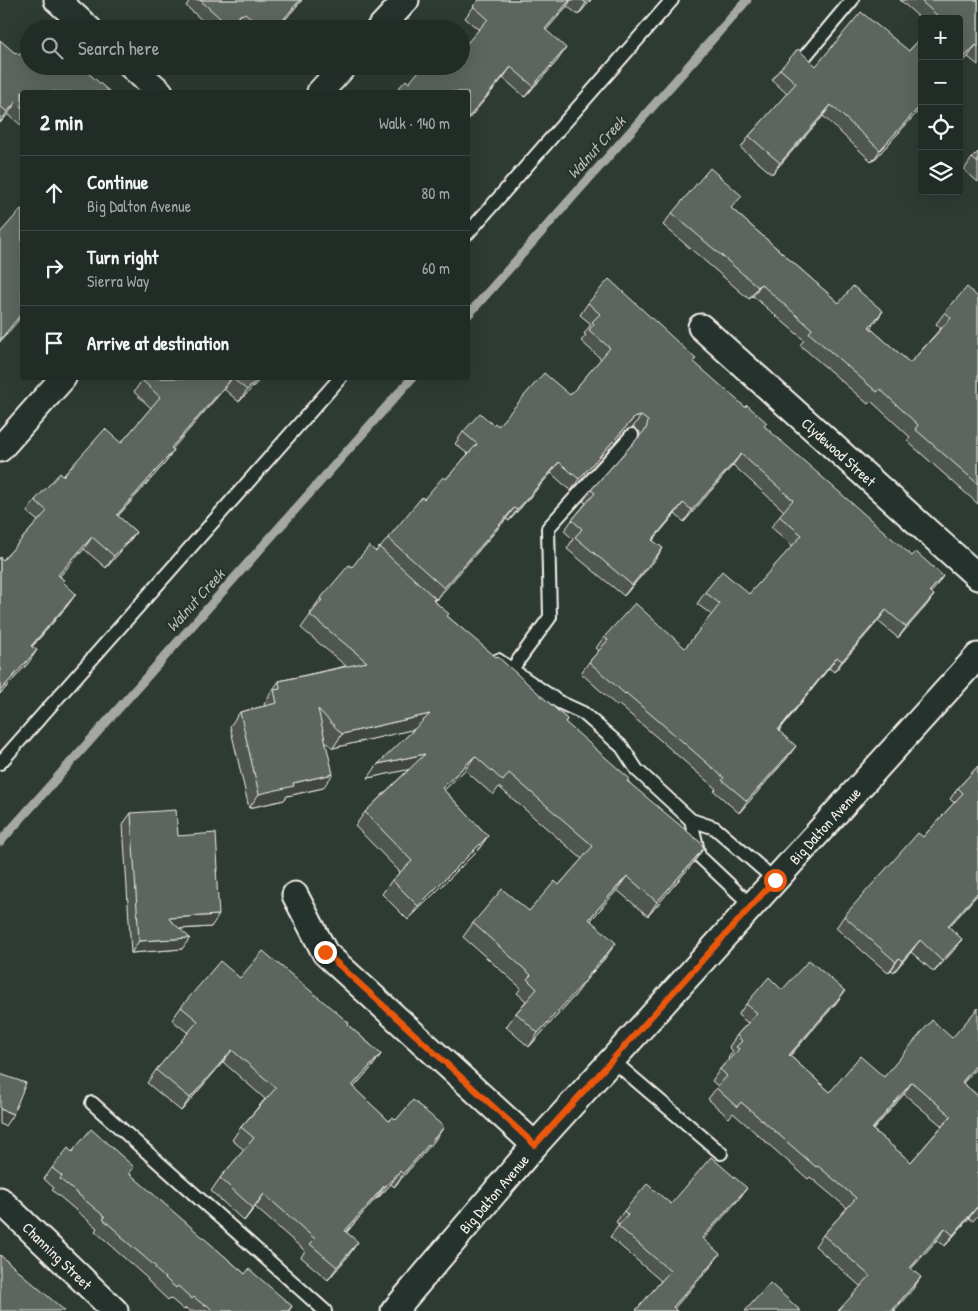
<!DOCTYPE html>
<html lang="en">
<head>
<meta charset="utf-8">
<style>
  :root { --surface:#222c27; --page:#2e3833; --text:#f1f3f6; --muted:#a2a7a7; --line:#3f4844 }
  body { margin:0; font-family:"Patrick Hand",sans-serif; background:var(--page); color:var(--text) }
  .controls { position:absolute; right:15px; top:15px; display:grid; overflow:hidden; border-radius:5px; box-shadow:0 5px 20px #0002 }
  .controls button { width:45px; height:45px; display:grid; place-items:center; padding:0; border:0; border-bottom:1px solid var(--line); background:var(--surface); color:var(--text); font:25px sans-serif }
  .stop { position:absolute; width:15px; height:15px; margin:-11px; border:4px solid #ea580c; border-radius:50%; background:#fff }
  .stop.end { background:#ea580c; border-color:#fff; box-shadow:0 1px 5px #0008 }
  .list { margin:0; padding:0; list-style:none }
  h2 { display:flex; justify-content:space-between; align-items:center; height:65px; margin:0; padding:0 20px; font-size:21px }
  h2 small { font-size:16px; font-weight:400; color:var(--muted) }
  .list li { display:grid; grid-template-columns:32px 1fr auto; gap:15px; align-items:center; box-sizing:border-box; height:75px; padding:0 20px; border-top:1px solid var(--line) }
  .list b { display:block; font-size:19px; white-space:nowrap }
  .list p { margin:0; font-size:16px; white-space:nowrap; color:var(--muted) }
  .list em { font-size:16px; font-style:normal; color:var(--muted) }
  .icon { flex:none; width:28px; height:28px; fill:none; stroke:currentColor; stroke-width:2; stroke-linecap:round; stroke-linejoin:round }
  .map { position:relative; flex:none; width:978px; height:1311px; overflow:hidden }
  .search { position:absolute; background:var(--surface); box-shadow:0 5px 20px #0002; left:20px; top:20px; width:450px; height:55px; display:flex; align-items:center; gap:12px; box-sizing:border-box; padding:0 18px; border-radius:28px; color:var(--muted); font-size:19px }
  .panel { position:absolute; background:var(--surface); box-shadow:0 5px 20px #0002; left:20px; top:90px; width:450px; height:290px; border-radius:5px }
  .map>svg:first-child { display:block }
</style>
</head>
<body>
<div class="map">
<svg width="978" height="1311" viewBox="0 0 978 1311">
  <rect width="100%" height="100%" fill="#2e3b34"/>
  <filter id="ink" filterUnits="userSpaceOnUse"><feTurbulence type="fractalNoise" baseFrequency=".02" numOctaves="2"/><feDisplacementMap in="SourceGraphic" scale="10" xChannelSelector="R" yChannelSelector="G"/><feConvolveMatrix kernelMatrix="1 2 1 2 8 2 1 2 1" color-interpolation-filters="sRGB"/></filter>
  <g filter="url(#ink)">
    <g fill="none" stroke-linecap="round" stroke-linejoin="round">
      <!-- stream -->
      <path stroke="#a4a8a0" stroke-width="9" d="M468,315L747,0
        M0,842L412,378"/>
      <!-- lane casing -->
      <g stroke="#f4f1e8" stroke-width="16">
        <path id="lane" d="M806,55L852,0
          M468,233L672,0
          M498,660L559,702L583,713L622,747L637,770L691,820L715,828L775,880
          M512,669L550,617L548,528L632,435
          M0,763L340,378
          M691,820L699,856L752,906
          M612,1060L721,1153
          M92,1103L325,1311"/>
      </g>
      <!-- street casing -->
      <g stroke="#f4f1e8" stroke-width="29">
        <g id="street">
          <path d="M57,0L89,29"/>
          <path d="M379,29L406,0"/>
          <path d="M131,66L160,92"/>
          <path d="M320,92L344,66"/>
          <path id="s1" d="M701,327L978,577"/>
          <path d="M0,449L63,378"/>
          <path d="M295,895L325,953L535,1145"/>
          <path id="s2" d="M0,1200L115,1311"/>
          <path id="s3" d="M394,1311L535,1145L978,656"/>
        </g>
      </g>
      <!-- lane -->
      <use href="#lane" stroke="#26332d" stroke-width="12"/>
      <!-- street -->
      <use href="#street" stroke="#26332d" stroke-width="25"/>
    </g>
    <!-- wall -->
    <path fill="#4f5751" stroke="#f4f1e8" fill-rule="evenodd" d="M190,0H302L277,29H242L237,24L234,27L233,26L230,29H212L186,6Z
      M479,0H591L578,15L567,6L546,30L558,60L525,97L503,78L409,83L461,66L479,30L465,18Z
      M900,0H978V65L968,57L959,66V19H922V20Z
      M922,36V107L872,162L823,116L772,174L741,148L749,136L787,94L772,80L780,69L816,66L909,51Z
      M0,40L22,92V126L8,114L0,123Z
      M978,152V182L964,170L972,158Z
      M732,209L839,303L875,323L870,328L910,363L941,328L936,324L945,312L978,297V504L907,441L910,437L871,401L868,404L800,345L804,340L753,296L749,299L663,225L672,213Z
      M588,303L693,362L764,426L935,588L931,592L934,595L926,606L898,638L878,621L834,672L829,668L779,731L788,757L739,813L714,791L716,789L660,740L618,704L617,706L581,673L589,662L599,651L596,648L604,637L685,648L712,615L697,604L705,592L749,594L793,546L771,527L784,511L733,465L684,522L675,514L653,540L655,560L624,596L567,549L573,539L564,531L572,520L586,503L583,501L591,490L639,437L640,432L633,427L626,430L571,491L551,473L509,521L506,519L436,600L435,598L434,600L447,616L567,719L565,723L628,781L694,862L648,916L617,890L591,920L606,957L586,980L577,993L529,1047L506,1027L516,1013L526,1001L517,993L521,988L463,937L473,923L529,911L559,885L582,859L499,787L493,795L465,770L444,790L488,836L478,850L408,920L382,894L392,880L400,872L355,826L365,812L409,769L368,778L414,729L333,748L325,741L323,788L287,796L284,800L249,808L230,726L240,712L265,706L264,704L269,697V695L279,681L346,666L301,628L311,614L310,613L320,599L352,567L380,548L388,538L424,499L446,479L468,454L455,444L463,432L493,425L498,426L570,395L601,359L581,341L586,335L584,334L591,324L580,315Z
      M261,378L239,402L224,389L172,449L174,450L166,462L118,516L136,532L128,543L106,568L84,549L60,576L63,582L68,605L32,647L29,662L0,694V557L3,560L38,521L27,512L35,500L63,476L121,443L151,408L134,392L142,380Z
      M978,766V894L949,927L962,939L954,950L934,972L911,952L894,972L891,970L888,973L836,928L844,916L923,837L954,803L950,799L958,788Z
      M131,813L218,869L216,872L211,927L180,929L182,949L131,953L123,824Z
      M240,978L348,1025L381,1054L372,1067L353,1088L389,1121L396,1120L435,1140L394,1187L391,1184L377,1199L376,1198L347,1232L349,1255L328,1280L301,1257L305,1251L255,1207L244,1221L211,1191L220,1178L244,1150L232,1140L241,1127L265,1099L223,1062L181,1111L147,1083L156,1070L188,1033L172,1020L181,1007Z
      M782,990L837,1002L790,1056L830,1092L884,1077L978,1066L963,1083L978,1096V1215L973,1221L969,1218L945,1246L937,1240L911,1269L913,1289L860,1286L815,1246L823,1235L847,1208L810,1177L808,1179L733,1113L729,1118L708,1099L718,1086L712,1081L720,1069L729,1059L728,1058L733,1051L729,1047L737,1035L748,1023L738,1015L746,1004ZM904,1094L942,1126L911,1162L873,1130Z
      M72,1152L134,1167L129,1174L245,1274L292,1306L289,1311H189L186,1308L184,1310L170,1298L168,1300L147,1280L148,1279L113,1248V1247L95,1231L97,1228L52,1190L54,1188L44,1179L52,1168Z
      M739,1199L703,1239L712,1265L674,1308L677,1311H636L661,1281L610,1237L619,1225L616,1222L624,1211L671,1204Z"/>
    <!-- shaded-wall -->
    <path fill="#404742" stroke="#f4f1e8" d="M300,0H302L277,29H275Z
      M570,0H571L567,6L537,41L545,29Z
      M589,0H591L578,15L586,3Z
      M241,14L233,26L230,29H229Z
      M976,45L968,57L959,66V63Z
      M566,48L558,60L525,97L533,86Z
      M511,67L503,78L468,120V118Z
      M16,102L8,114L0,123L7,112Z
      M922,104V107L872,162L880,150Z
      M831,105L823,116L772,174L780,163Z
      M761,284L753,296L749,299L758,287Z
      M883,311L875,323L860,339L869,327Z
      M22,313L18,321L0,342V340Z
      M232,378L224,389L163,460L171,448Z
      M259,378H261L239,402L247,390Z
      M641,416L633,427L626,430L571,491L579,479L634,418Z
      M174,450L166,462L109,526L117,515Z
      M741,454L733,465L684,522L692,510Z
      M559,462L551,473L509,521L517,510Z
      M683,503L675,514L644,551L652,540Z
      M514,508L506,519L436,600L444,588Z
      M136,532L128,543L106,568L114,556Z
      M92,537L84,549L50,587L58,575Z
      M663,548L655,560L624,596L632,585Z
      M943,576L935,588L922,603L930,591Z
      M76,594L68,605L23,657L31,646Z
      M934,595L926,606L898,638L906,627Z
      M886,610L878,621L834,672L842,661Z
      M37,650L29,662L0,694V691Z
      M837,657L829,668L770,741L778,730Z
      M430,714L420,728L333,748L342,734Z
      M796,746L788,757L739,813L747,801Z
      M425,754L416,768L368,778L378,764Z
      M475,756L465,770L432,802L442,788Z
      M333,774L323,788L287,796L284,800L249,808L259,794L293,783Z
      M488,836L478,850L408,920L418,906Z
      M704,848L694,862L648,916L657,902Z
      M627,876L617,890L580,933L589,919Z
      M978,892V894L940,937L948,926Z
      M219,915L211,927L160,930L168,918Z
      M190,938L182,949L131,953L139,941Z
      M962,939L954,950L934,972L942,961Z
      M920,940L911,952L894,972L902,961Z
      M616,943L606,957L586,980L577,993L529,1047L538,1033Z
      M899,958L891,970L888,973L896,962Z
      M845,991L837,1002L781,1066L789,1055Z
      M232,1050L223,1062L181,1111L190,1098Z
      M381,1054L372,1067L343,1099L352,1086Z
      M978,1063V1066L954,1093L962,1082Z
      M912,1082L904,1094L864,1140L872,1129Z
      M0,1109L13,1114L5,1126L0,1124Z
      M444,1127L435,1140L394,1187L403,1174Z
      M400,1171L391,1184L377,1199L386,1186Z
      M385,1185L376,1198L336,1244L345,1231Z
      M747,1188L739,1199L694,1250L702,1238Z
      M264,1194L255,1207L244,1221L253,1208Z
      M977,1207L969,1218L945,1246L953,1235Z
      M945,1228L937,1240L902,1279L910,1268Z
      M358,1242L349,1255L328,1280L337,1267Z
      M720,1254L712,1265L672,1311L673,1307Z
      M921,1277L913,1289L894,1311H892Z"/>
    <!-- building -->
    <path fill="#5c655e" stroke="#f4f1e8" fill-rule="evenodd" d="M200,0H300L275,29H263L245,13L242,15L241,14L230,27Z
      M479,0H570L545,29L566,48L533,86L511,67L468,118V92H395L406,80L409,83L423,66H461V50L488,19L473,6Z
      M582,0H589L586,3Z
      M920,0H978V47L976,45L959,63V19H938L939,17Z
      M861,12L909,51L922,36V104L880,150L831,105L780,163L749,136L796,83L780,69L798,49L816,66Z
      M0,40L15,53L16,52L19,55L29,44V66H80L110,92H22V108L16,102L7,112L0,106Z
      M978,152V163L972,158Z
      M710,168L742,196L731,208L839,303L853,286L883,311L869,327L910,363L951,318L945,312L967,287L978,297V484L915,429L918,425L880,389L877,392L809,333L812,329L761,284L758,287L672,213Z
      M21,209L22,210V313L0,340V233Z
      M609,279L696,359L693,361L745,407L747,405L767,423L764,426L912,556L916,552L943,576L930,591L934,595L906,627L886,610L842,661L837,657L778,730L796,746L747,801L722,780L724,778L668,729L626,693L625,694L589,662L608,640L604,637L635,603L685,648L720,604L705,592L722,571L749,594L802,535L779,516L793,500L741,454L692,510L683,503L652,540L663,548L632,585L575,537L582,529L572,520L595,493L591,490L646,429L648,421L641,416L634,418L579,479L559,462L517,510L514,508L444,588L388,538L422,497L424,499L443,477L446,479L477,444L463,432L480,413L493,425L495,423L498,426L544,373L570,395L610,348L589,330L594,324L592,322L600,314L588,303Z
      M144,378H259L247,390L232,378L171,448L174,450L117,515L136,532L114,556L92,537L58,575L64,580L63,582L76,594L31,646L37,650L0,691V557L3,560L47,511L35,500L60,473L63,476L105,429L121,443L160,397L142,380Z
      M369,546L376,552L379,547L435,598L433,600L449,614L447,616L496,657L497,656L567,719L565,722L630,779L627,781L700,842L704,848L657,902L627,876L589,919L616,943L586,978L587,979L538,1033L516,1013L537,989L527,979L531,975L473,923L502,889L529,911L555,881L559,885L593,846L509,773L503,781L475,756L442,788L488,836L418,906L392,880L412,861L365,812L425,754L378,764L430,714L342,734L318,709L333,774L293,783L294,786L259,794L240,712L277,703L274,690L280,689L279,681L367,662L310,615L322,600L320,599L349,565L352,567Z
      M978,766V892L948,926L962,939L942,961L920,940L902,961L899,958L896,962L844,916L918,833L923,837L963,793L958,788Z
      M176,810L178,836L216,833L218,869H216L219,915L168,918L190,938L139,941L131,813Z
      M263,951L349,1023L348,1025L381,1054L352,1086L389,1121L393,1117L396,1120L413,1100L444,1127L403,1174L400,1171L386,1186L385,1185L345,1231L358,1242L337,1267L310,1244L315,1239L264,1194L253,1208L220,1178L254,1138L241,1127L276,1088L232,1050L190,1098L156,1070L198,1021L181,1007L220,961L240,978Z
      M809,960L845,991L789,1055L830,1092L860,1056L884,1077L932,1020L952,1038L978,1008V1063L962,1082L978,1096V1207H977L953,1235L945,1228L910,1268L921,1277L893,1309L896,1311H838L870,1276L823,1235L856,1198L818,1166L816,1167L741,1102L737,1107L716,1088L727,1076L720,1069L739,1049L736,1047L742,1041L737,1035L757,1013L746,1004L769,977L782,990ZM912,1082L951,1116L911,1162L872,1129Z
      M0,1074L26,1083L13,1114L0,1109Z
      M91,1129L134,1167L129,1173L245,1274L249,1269L292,1306L288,1311H213L206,1304L205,1306L194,1297L192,1299L178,1286L176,1288L155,1269L156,1267L121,1237L122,1236L103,1219L105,1217L60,1179L62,1176L52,1168L68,1148L72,1152Z
      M711,1157L747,1188L702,1238L720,1254L673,1307L677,1311H637L636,1310L670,1271L618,1226L628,1215L624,1211L647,1184L671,1204Z
      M0,1255L65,1311H0Z
      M770,1283L801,1311H745Z"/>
  </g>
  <g fill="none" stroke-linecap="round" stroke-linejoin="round" filter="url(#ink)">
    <!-- route -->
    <path stroke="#ea580c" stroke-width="6" d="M325,952L535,1145L775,880"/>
  </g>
  <g text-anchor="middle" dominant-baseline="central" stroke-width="4.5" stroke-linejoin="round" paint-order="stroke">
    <!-- street labels -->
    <g font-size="15" fill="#f4f1e8" stroke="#26332d">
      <text stroke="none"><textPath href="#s1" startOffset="186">Clydewood Street</textPath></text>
      <text stroke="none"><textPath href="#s3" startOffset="649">Big Dalton Avenue</textPath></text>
      <text stroke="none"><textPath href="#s3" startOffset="154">Big Dalton Avenue</textPath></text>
      <text stroke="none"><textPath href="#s2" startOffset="80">Channing Street</textPath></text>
    </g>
    <!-- water labels -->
    <g font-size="16" font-style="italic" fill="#b8bab2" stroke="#26332d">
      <text transform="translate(596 147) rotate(-48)">Walnut Creek</text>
      <text transform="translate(195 600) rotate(-48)">Walnut Creek</text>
    </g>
  </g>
</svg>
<div class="controls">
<button>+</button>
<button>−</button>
<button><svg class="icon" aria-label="locate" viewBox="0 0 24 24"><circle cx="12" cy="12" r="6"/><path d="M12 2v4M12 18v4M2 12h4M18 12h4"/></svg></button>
<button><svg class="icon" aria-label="layers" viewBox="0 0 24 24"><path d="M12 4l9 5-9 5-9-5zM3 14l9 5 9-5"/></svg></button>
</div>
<div class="stop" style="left:775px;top:880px"></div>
<div class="stop end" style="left:325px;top:952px"></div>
<div class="search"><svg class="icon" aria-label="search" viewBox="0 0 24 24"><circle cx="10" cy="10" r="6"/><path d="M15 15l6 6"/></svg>Search here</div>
<section class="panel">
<h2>2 min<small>Walk · 140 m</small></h2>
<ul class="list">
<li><svg class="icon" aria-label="ahead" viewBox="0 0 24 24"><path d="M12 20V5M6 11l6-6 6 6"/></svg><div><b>Continue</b><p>Big Dalton Avenue</p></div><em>80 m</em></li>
<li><svg class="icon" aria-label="right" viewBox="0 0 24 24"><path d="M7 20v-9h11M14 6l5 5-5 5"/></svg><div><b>Turn right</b><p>Sierra Way</p></div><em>60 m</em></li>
<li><svg class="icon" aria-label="arrive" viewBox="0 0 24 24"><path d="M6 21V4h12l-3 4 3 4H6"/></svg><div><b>Arrive at destination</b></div></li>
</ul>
</section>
</div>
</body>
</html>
